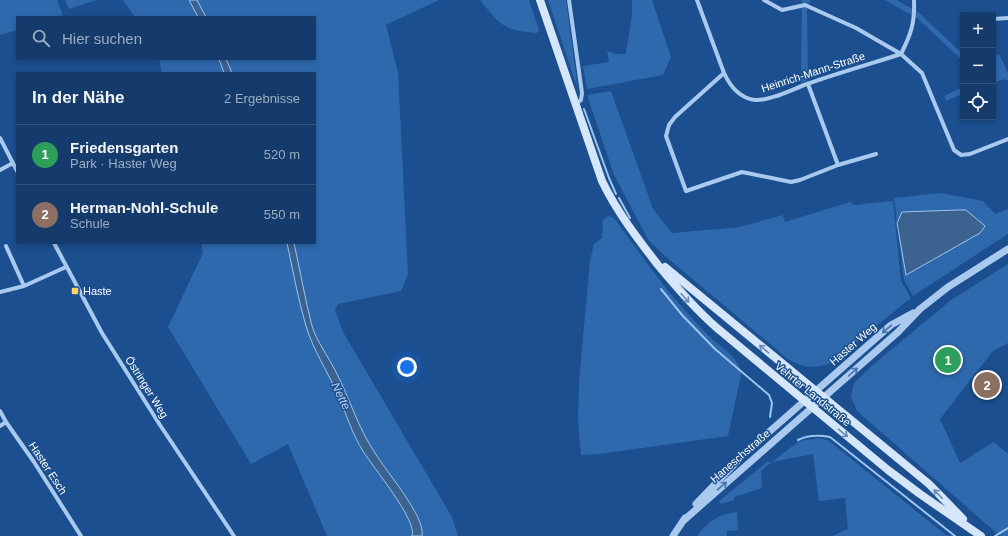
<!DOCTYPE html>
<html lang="de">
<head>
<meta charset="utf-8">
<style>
  :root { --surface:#143b6b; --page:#1d4271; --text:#f1f3f6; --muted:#9dadc1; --line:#33557e; --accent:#ffd166 }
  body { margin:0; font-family:Helvetica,sans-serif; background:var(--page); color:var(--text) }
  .controls { position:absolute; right:12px; top:12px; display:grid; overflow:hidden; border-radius:0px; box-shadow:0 2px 6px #0003 }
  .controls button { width:36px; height:36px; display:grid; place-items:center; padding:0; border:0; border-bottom:1px solid var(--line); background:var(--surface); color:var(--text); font:20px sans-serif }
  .you { position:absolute; left:407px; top:367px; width:14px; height:14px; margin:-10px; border:3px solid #fff; border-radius:50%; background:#1a73e8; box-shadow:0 0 0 6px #1a73e833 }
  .badge { display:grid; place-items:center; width:26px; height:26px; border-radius:50%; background:var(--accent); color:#fff; font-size:13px; font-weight:700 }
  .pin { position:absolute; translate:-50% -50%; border:2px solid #fff; box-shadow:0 1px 4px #0006 }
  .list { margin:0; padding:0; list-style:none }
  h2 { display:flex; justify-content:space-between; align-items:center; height:52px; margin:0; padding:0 16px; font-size:17px }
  h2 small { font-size:13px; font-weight:400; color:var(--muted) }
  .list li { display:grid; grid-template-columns:26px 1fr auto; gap:12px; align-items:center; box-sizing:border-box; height:60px; padding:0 16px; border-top:1px solid var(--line) }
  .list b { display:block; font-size:15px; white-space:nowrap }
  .list p { margin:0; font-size:13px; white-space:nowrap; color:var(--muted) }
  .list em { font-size:13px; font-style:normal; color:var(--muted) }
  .icon { flex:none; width:22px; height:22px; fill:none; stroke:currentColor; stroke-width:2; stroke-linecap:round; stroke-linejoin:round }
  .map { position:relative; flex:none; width:1008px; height:536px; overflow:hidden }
  .search { position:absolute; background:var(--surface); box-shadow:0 2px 6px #0003; left:16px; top:16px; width:300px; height:44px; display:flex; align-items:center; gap:10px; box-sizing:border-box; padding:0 14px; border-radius:0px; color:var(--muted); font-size:15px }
  .panel { position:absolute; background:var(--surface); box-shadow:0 2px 6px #0003; left:16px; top:72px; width:300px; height:172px; border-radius:0px }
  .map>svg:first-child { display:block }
</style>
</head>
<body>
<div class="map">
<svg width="1008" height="536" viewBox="0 0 1008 536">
  <rect width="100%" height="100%" fill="#1b4f8f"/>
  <!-- green -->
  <path fill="#2e69ad" d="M0,0H57L63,15L56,17H17V30L0,35Z
    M65,0H97L69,9Z
    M123,0H439L386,25L398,72L408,274L401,291L338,304L335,309L343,332L452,517L458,536H327L288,444L251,464L168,327L203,253L201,243H315V73H162L159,59H315V17H135Z
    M480,0H529L539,30L537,33C503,30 501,26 480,0Z
    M548,0H566L578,90Z
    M632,0H652L671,57L663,75L587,89L583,66L609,62L607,51L616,54H626C628,37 633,19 632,0Z
    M802,0H810L807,9L808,80L801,83Z
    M885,0H896L918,12L963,54V61L917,18Z
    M999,54L1008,73V81L1004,79L993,83V56Z
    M963,87V94L946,101L944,96Z
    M611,91L653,209L672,233L740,227L783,215L785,222L850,202L854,205L893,201L901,281L911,298L831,363C813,369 806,368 789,360L665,256L649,241L614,175L587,95Z
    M941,193L983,201L995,214L1008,209V234L913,296L904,280L894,198Z
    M608,216L614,218C644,259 673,301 709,336C721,348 740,357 741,375L728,436L599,454L581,455L578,420L579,382L590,260L594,244L602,238L603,220Z
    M1008,264V343L993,351L940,419L960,463L994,442L1008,454V536H1000L857,411L851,396L854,383L874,364L951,300Z
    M820,438L829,441L946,535L961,536H832L848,529L845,498L819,501L813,454L772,462L761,471L762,488L734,497V500L721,504L719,501L767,462H772L799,441Z
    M737,512L738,530L727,531V536H697C710,520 717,515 737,512Z"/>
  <!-- water -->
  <path fill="#3c6290" stroke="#9cc4f0" d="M189,0H197L206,17H198Z
    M219,59H226L232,73H224Z
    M958,210H966L985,226L980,233L906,275L897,223L902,212Z
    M287,243H294C300,270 305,299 312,326C317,342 328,356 336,372C350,399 358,428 375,453C385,470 426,517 422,536H412C418,521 372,466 363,451C352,434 346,413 338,395C328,372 313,350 306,326C298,299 293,271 287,243Z"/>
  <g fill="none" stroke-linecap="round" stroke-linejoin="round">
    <!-- stream -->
    <path stroke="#9cc4f0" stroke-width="2" d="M584,109L609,178L616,194
      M619,198L630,218
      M661,289L682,315L715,349L769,395L772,403L770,417
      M798,440C808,435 819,435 830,437L955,536
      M995,536L1008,528"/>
    <!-- minor -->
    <path stroke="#a9c9ee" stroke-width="4" d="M569,0L582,93L581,100L576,104
      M697,0L724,73C730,86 739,98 755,100C770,101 793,89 807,84C838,73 870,64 901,54C911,34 915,23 914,0
      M764,0L782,10L805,5L856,28L901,54L922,73L954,150L961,155L970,154L1008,139
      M993,19L1008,18
      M724,73L675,117L669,125L666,136L686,191L742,172L791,182L800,180L838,165L876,154
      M808,84L838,165
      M0,138L17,171
      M0,170L13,163
      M54,243L102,333L160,425L234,536
      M6,246L24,286
      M0,292L24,286L66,267
      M0,411L6,422L34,462L81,536
      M0,426L6,422"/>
    <!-- tertiary -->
    <path stroke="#a9c9ee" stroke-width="7" d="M696,504L744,454L891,325L913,313
      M683,521L898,332L920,309L948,287L1008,249
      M673,536L685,518"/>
    <!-- secondary -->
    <path stroke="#d6e6fa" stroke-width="8" d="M540,0L602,181C617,212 637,238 658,265C677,288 695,309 717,328L888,470L920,494L981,536
      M665,267L929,484L963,519"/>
  </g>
  <!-- one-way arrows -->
  <defs><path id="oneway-shaft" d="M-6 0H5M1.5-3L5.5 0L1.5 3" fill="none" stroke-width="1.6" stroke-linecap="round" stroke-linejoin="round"/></defs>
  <g stroke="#668bba">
    <use href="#oneway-shaft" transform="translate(685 298) rotate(48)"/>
    <use href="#oneway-shaft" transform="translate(764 349) rotate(-140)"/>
    <use href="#oneway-shaft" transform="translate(843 433) rotate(39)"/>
    <use href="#oneway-shaft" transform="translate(938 494) rotate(-135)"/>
  </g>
  <g stroke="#4674ac">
    <use href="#oneway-shaft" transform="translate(887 329) rotate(140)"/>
    <use href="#oneway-shaft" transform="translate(853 372) rotate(-42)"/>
    <use href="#oneway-shaft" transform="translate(722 486) rotate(-41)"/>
  </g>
  <!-- markers -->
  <rect fill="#ffd166" stroke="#1b4f8f" stroke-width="1.5" x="71" y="287" width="8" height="8" rx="2"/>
  <g text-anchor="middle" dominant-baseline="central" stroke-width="3" stroke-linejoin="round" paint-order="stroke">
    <!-- street labels -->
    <g font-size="11" fill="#fff" stroke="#1b4f8f">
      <text transform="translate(813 72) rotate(-18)">Heinrich-Mann-Straße</text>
      <text transform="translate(853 344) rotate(-41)">Haster Weg</text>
      <text transform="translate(147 387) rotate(58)">Östringer Weg</text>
      <text transform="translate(813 394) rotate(39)">Vehrter Landstraße</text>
      <text transform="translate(740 456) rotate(-41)">Haneschstraße</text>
      <text transform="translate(48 468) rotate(57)">Haster Esch</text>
    </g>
    <!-- poi labels -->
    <g font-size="11" fill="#fff" stroke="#1b4f8f" text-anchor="start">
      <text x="83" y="291">Haste</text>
    </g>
    <!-- water labels -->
    <g font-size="12" font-style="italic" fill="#b5d3f5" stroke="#1b4f8f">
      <text transform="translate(341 396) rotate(64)">Nette</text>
    </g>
  </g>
</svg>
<div class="controls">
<button>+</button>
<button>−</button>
<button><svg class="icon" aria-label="locate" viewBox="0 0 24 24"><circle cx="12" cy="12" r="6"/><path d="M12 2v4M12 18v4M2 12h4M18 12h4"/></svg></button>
</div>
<div class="you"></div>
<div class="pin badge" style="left:948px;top:360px;background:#2e9e5b">1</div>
<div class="pin badge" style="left:987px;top:385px;background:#8d6e63">2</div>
<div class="search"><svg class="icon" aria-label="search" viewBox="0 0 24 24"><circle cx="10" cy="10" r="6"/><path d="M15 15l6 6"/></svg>Hier suchen</div>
<section class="panel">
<h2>In der Nähe<small>2 Ergebnisse</small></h2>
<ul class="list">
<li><span class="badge" style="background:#2e9e5b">1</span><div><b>Friedensgarten</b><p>Park · Haster Weg</p></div><em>520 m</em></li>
<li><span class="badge" style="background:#8d6e63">2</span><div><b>Herman-Nohl-Schule</b><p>Schule</p></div><em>550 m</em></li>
</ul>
</section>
</div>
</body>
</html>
